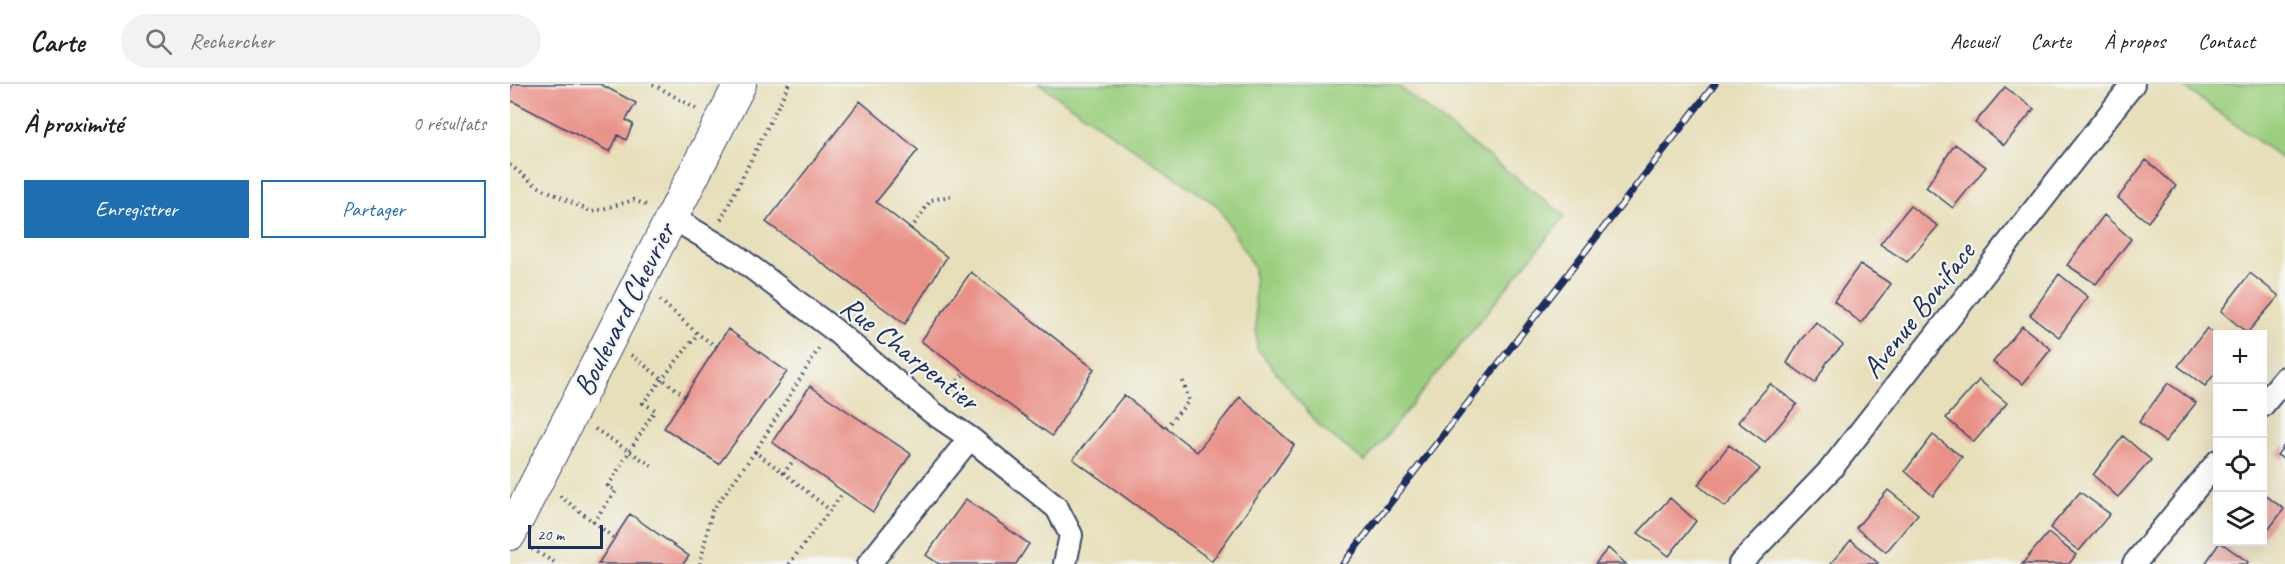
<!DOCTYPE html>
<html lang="fr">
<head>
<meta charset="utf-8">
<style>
  :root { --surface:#fff; --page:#f2f2f2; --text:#222; --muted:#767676; --line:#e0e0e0; --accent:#1f6fb2 }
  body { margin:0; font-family:Caveat,sans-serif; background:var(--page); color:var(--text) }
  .controls { position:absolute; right:18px; bottom:18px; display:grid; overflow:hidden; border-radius:0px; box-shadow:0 6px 24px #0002 }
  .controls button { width:54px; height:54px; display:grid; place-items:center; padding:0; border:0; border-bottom:2px solid var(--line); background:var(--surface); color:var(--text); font:30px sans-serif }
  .scale { position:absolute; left:18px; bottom:15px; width:75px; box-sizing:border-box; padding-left:6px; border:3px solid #1b2f5e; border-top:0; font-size:16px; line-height:21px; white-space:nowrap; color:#1b2f5e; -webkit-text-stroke:4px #f6f6f2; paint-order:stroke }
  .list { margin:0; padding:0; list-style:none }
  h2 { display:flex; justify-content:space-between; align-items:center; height:78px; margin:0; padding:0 24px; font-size:26px }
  h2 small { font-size:20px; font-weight:400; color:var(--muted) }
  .actions { display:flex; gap:12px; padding:18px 24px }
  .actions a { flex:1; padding:14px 0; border:2px solid var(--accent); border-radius:0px; text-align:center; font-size:21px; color:var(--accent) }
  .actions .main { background:var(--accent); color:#fff }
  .icon { flex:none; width:33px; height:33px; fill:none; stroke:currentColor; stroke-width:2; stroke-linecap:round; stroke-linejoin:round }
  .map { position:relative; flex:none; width:1775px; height:480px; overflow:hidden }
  header { display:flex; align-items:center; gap:36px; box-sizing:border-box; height:84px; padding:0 30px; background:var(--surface); border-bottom:2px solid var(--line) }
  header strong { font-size:28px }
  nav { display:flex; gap:33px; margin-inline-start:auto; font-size:21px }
  .search { width:420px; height:54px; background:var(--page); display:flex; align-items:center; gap:15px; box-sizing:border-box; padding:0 21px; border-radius:33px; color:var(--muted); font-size:22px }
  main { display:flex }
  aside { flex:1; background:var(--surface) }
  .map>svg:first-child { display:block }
</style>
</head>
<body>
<header>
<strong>Carte</strong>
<div class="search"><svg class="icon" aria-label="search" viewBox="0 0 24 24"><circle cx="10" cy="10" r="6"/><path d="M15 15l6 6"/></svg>Rechercher</div>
<nav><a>Accueil</a><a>Carte</a><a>À propos</a><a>Contact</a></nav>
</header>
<main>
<aside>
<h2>À proximité<small>0 résultats</small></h2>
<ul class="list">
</ul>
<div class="actions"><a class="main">Enregistrer</a><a>Partager</a></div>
</aside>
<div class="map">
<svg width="1775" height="480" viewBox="0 0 1775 480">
  <rect width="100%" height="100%" fill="#f6f6f2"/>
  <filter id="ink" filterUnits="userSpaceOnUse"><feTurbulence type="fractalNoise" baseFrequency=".0167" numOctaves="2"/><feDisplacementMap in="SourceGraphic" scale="12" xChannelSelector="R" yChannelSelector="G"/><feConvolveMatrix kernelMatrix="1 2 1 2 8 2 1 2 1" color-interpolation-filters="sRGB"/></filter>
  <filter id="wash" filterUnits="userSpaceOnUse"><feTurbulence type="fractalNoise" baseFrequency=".008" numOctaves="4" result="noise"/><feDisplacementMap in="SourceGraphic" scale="24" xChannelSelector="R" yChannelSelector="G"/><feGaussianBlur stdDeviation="1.35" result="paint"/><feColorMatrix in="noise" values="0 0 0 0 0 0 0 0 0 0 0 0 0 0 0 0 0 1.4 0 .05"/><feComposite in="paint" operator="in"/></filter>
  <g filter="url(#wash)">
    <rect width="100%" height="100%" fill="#e7dfb9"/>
    <!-- green -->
    <path fill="#9bcf7f" stroke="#5b7f6e" stroke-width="1.5" d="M529,0H885L1055,132L855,378L809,342L747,264L744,184L709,123Z
      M1670,0H1775V77Z"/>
    <g id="blocks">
      <!-- building -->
      <path fill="#e99087" d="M3,0H90L126,19L116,36L123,40L116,56L108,51L100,68L0,16V6Z
        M1495,3L1524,25L1494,61L1465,39Z
        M350,17L408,66L366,118L437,173L395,240L256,138Z
        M1445,60L1476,83L1443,124L1416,103Z
        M1636,76L1666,102L1638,138L1608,114Z
        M1400,122L1428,142L1397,178L1370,160Z
        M1594,131L1621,155L1586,200L1557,181Z
        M1350,180L1381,200L1351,239L1324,217Z
        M461,188L584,285L542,352L411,257Z
        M1740,189L1769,212L1737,249L1711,227Z
        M1549,190L1578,213L1549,253L1520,231Z
        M1306,238L1333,261L1317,278L1305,299L1277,279L1290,257Z
        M1512,242L1541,265L1513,300L1483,278Z
        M1697,244L1707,252V287L1695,302L1668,282Z
        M218,245L277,288L209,380L154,344Z
        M1469,296L1497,319L1464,358L1436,334Z
        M1658,299L1686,319L1655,358L1629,338Z
        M1260,300L1287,320L1255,358L1228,338Z
        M300,302L401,370L363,428L262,358Z
        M614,311L687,368L730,313L784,361L702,477L563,375Z
        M1423,351L1452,373L1423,412L1395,387Z
        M1613,352L1641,376L1608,413L1583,391Z
        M1775,360V376L1767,371Z
        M1219,361L1250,385L1215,423L1188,401Z
        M1378,406L1408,430L1376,468L1346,444Z
        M1570,408L1600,430L1569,467L1540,444Z
        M1752,409L1774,425L1752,454Z
        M1160,414L1186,437L1159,472L1128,449Z
        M456,415L519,460L506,480H429L416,471Z
        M120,430L179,472L173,480H88Z
        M1538,449L1566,471L1559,480H1512Z
        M1341,456L1368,479L1367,480H1320Z
        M1710,458L1738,478L1737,480H1695Z
        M1098,464L1116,480H1085Z"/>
    </g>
  </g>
  <g filter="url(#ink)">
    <use href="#blocks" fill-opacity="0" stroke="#3a496c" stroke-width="1.5"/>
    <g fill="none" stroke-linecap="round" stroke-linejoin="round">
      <!-- street casing -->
      <g stroke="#3a496c" stroke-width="26">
        <path id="street" d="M161,133L225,171L323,245L423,329L460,354L547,424L561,451L555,480
          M1752,322L1775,294
          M359,480L460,354
          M1230,480L1321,385L1623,0
          M1624,480L1708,377"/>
      </g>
      <!-- secondary casing -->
      <g stroke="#3a496c" stroke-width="34">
        <path id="secondary" d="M0,450L230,0"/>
      </g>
      <!-- path -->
      <path stroke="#3a496c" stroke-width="4" stroke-dasharray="1.5 4.5" stroke-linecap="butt" d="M143,0L186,25
        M0,81L27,102L82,128L124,116L136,121
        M211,136L279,0
        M401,145L421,116L441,112
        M150,216L188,250L207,263
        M121,271L175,312
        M437,311L455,288
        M656,343L679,317L672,294
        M85,345L142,382
        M245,368L309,264
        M285,374L274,389L320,426
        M50,412L104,454
        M83,438L106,407L98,402L145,326L133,319L188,250
        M22,465L47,480
        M190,480L202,427L245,368L274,389
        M279,480L334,408"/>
      <!-- street -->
      <use href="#street" stroke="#fff" stroke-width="22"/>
      <!-- secondary -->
      <use href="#secondary" stroke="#fff" stroke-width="32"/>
      <!-- rail casing -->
      <g stroke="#1b2f5e" stroke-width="7">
        <path id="rail" d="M833,480L1205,0"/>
      </g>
      <!-- rail -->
      <use href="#rail" stroke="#f6f6f2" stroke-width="4.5" stroke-dasharray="14" stroke-linecap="butt"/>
    </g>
  </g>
  <g text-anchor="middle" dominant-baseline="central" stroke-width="4.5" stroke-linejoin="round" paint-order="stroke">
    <!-- street labels -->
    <g font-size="30" fill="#1b2f5e" stroke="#f6f6f2">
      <text transform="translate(114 225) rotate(-63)">Boulevard Chevrier</text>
      <text transform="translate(1408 226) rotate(-52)">Avenue Boniface</text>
      <text transform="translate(400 269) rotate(38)">Rue Charpentier</text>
    </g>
  </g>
</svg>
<div class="controls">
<button>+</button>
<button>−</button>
<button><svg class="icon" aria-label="locate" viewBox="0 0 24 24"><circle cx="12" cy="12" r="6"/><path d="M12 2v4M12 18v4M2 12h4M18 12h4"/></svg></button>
<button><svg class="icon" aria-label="layers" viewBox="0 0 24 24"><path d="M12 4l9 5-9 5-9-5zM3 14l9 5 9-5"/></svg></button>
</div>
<div class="scale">20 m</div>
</div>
</main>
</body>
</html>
